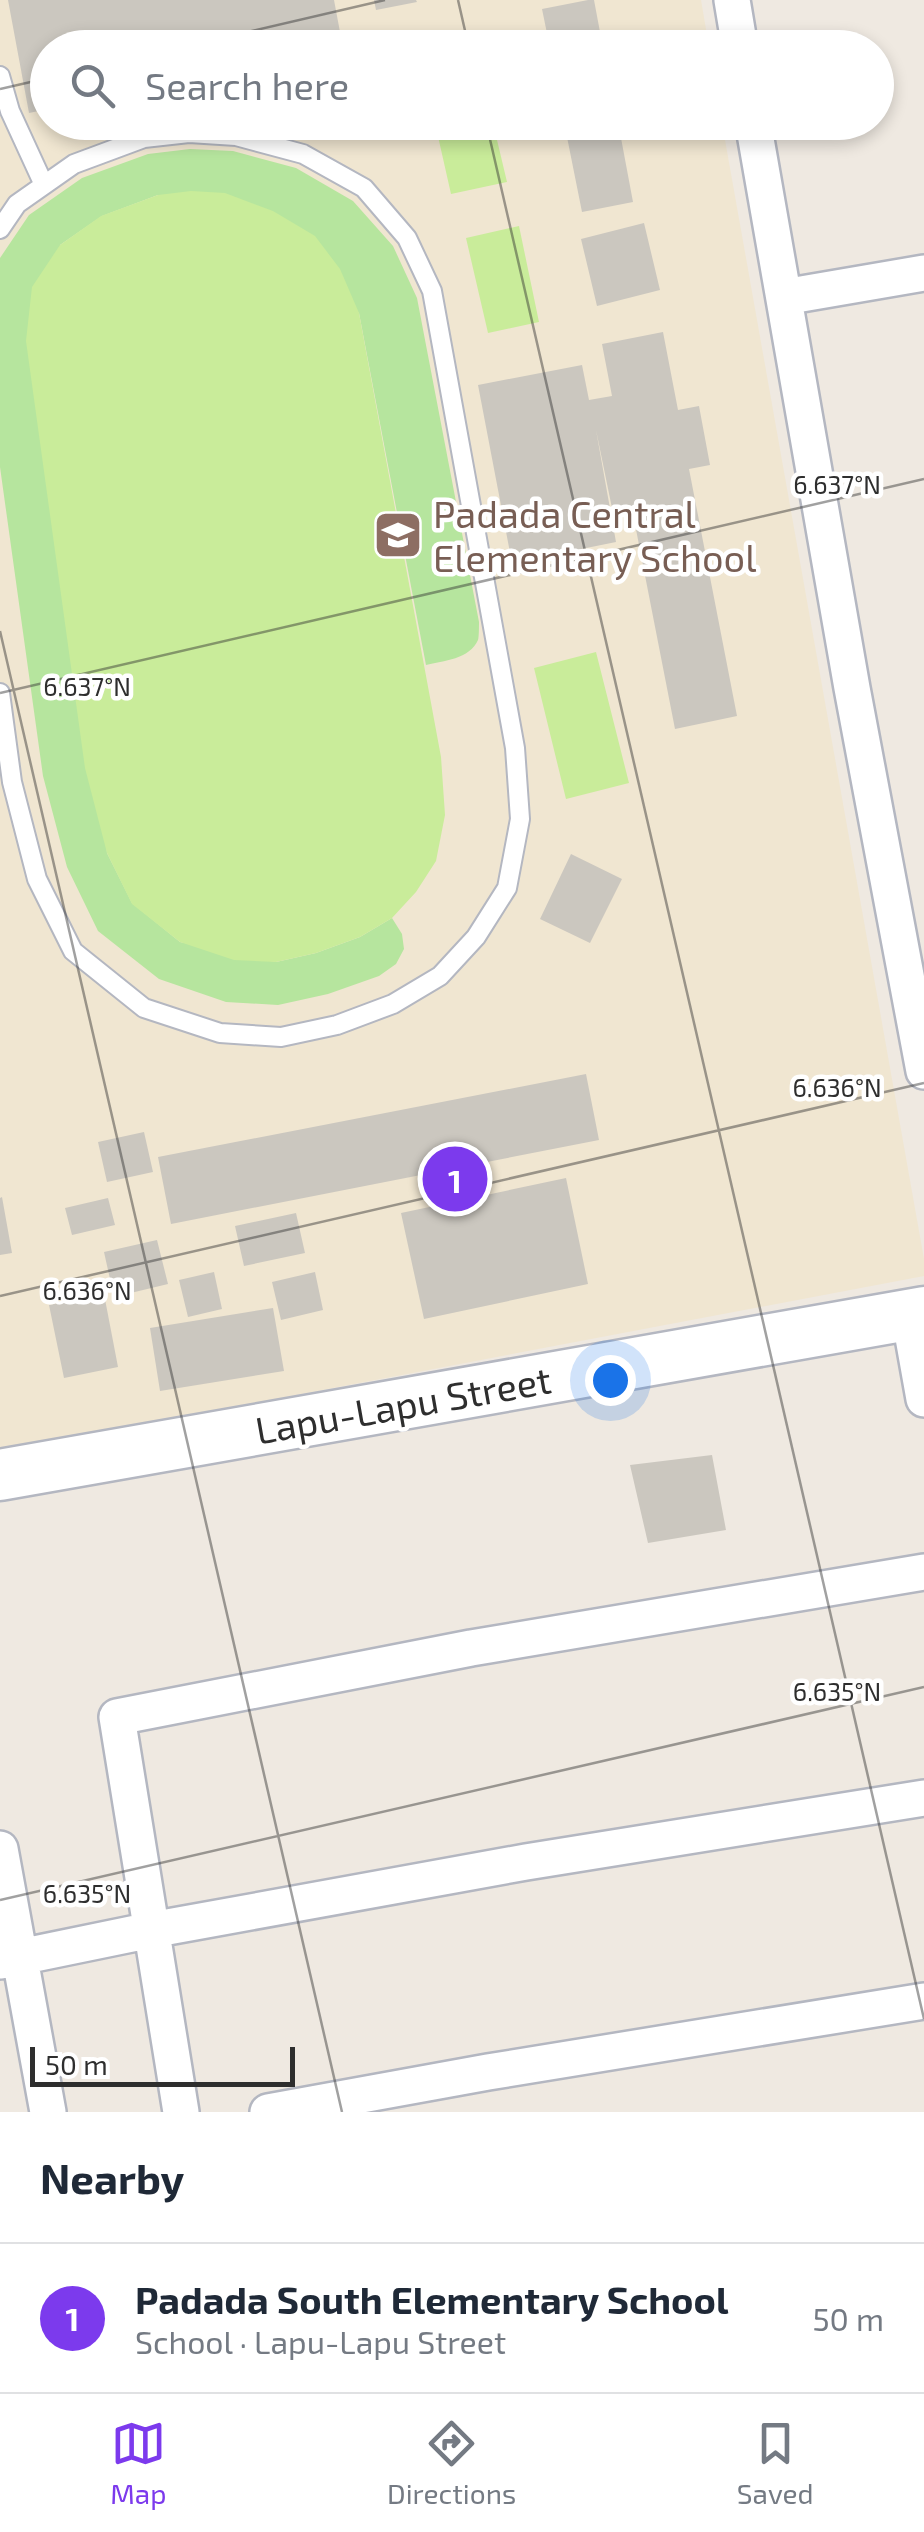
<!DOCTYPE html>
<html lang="en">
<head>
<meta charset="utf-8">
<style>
  :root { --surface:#fff; --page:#f6f6f7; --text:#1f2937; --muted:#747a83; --line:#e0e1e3; --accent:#7c3aed }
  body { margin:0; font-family:"Exo 2",sans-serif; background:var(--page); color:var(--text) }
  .scale { position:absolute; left:30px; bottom:25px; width:265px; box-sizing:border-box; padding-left:10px; border:5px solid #2e2e2e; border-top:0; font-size:28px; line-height:35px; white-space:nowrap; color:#2e2e2e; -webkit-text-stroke:8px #fff; paint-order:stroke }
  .you { position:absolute; left:610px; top:1380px; width:35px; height:35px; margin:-25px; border:8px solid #fff; border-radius:50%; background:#1a73e8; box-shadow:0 0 0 15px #1a73e833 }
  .badge { display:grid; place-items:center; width:65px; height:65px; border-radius:50%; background:var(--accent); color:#fff; font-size:32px; font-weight:700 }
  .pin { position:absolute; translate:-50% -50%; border:5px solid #fff; box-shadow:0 2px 10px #0006 }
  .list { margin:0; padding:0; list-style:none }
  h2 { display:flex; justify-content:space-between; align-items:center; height:130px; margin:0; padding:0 40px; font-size:42px }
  h2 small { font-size:32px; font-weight:400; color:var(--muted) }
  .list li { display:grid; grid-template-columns:65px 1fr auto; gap:30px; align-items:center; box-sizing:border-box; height:150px; padding:0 40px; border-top:2px solid var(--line) }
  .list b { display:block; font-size:38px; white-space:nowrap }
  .list p { margin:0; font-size:32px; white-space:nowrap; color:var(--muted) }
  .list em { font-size:32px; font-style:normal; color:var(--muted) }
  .icon { flex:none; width:55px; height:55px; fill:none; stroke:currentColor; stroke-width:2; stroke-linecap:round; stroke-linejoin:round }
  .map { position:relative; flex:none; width:924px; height:2112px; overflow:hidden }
  .search { position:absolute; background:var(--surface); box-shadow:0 5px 15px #0003; left:30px; right:30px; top:30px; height:110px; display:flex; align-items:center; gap:25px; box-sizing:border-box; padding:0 35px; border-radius:55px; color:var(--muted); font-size:38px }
  .sheet { height:280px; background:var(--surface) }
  nav { display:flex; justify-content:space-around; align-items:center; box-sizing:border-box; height:140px; border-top:2px solid var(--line); background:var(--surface); font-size:28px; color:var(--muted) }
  nav a { display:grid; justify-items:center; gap:5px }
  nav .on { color:var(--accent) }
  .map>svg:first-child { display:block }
</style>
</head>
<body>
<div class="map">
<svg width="924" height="2112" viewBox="0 0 924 2112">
  <rect width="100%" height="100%" fill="#efe9e1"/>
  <!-- education -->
  <path fill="#f0e6d1" d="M0,0H701L709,47L48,48V122L722,123L924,1259V1276L0,1451Z"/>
  <!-- green -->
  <path fill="#b6e59e" d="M190,149L233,151L296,168L353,201L393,246L417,298L479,622C479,625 479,638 478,640C470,659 443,661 426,665L359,313L158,195L102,216L60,245L107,853L132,903L180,942L276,962L316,953L360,937L392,918L402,934L404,949L396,964L379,976L328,994L278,1005L226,1002L159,979L98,931L67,867L43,776L0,467V258L29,215L82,178L148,154Z"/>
  <!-- pitch -->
  <path fill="#c9ec9a" d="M435,123H493L507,182L451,194Z
    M191,191L225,193L273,211L315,236L340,269L359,313L441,757L445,815L436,861L416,892L392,918L360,937L316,953L276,962L234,960L180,942L132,904L107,853L85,768L26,341L32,287L60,245L101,216L158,195Z
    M519,226L539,322L488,333L466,238Z
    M596,652L629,783L566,799L534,668Z"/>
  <!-- building -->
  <path fill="#cbc7bf" d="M8,0H334L343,48H48V109L29,113Z
    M374,0H416L417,2L376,10Z
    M588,0H594L603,48H550L542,9Z
    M564,122H618L633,202L582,212Z
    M644,223L660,290L597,306L581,239Z
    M663,332L678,410L699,406L710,465L689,469L737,716L675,729L632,509L613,513L596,430L616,542L512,563L478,385L582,365L589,400L612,396L602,344Z
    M571,854L622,879L590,943L540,919Z
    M586,1074L599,1140L171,1224L158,1157Z
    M144,1132L153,1172L107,1182L98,1142Z
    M566,1178L588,1284L424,1319L401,1213Z
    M2,1197L12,1253L0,1255V1198Z
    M108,1198L115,1225L72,1235L65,1208Z
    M296,1213L305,1253L244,1266L235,1226Z
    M157,1240L168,1284L114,1297L104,1252Z
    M214,1272L222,1309L188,1317L179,1280Z
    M315,1272L323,1310L281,1320L272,1282Z
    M104,1294L118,1367L64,1378L49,1305Z
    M273,1308L284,1371L160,1391L150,1328Z
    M712,1455L726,1530L648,1543L630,1465Z"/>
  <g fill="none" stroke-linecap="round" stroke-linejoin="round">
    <!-- lane casing -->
    <g stroke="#b4b7c1" stroke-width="22">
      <path id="lane" d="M0,76L10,111L44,185
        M0,229L17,204L74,164L144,138L189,133L236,136L303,154L364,188L407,238L432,291L515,748L520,819L507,888L476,937L440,976L393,1004L337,1025L281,1037L220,1033L144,1008L73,951L37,879L12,782L0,693"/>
    </g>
    <!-- street casing -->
    <g stroke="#b4b7c1" stroke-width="40">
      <path id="street" d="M732,0L740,48
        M753,122L852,688L924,1071
        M784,297L924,273
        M909,1315L924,1399
        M0,1849L48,2112
        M0,1961L151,1930L526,1862L924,1798
        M181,2112L117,1717L471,1648L924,1572
        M268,2112L488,2072L924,2001"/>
    </g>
    <!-- secondary casing -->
    <g stroke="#b4b7c1" stroke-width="55">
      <path id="secondary" d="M0,1475L924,1312"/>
    </g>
    <!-- lane -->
    <use href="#lane" stroke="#fff" stroke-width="18"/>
    <!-- street -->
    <use href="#street" stroke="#fff" stroke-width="35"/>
    <!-- secondary -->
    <use href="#secondary" stroke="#fff" stroke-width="50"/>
  </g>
  <!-- ticks -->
  <path fill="none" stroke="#2e2e2e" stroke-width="2.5" stroke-opacity="0.45" d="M458,0L469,48M179,48L385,0M0,89L48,78M486,122L924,2019M0,631L342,2112M0,693L924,479M0,1296L924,1083M0,1900L924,1687"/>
  <!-- icons -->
  <defs>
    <g id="school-square" transform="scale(2.5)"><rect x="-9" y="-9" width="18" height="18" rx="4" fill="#8d6e63" stroke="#fff"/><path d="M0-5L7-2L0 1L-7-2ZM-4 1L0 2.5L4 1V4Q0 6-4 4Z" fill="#fff"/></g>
  </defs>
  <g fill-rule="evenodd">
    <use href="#school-square" x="398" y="535"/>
  </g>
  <g text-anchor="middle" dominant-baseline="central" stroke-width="9" stroke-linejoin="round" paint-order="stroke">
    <!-- education labels -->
    <g font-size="38" fill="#785e54" stroke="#fff" text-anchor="start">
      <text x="433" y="513">Padada Central<tspan x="433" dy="44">Elementary School</tspan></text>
    </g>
    <!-- street labels -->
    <g font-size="38" fill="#2e2e2e" stroke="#fff">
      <text transform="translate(403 1404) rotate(-10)">Lapu-Lapu Street</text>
    </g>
  </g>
  <g font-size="25" text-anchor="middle" fill="#2e2e2e" stroke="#fff" stroke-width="9" stroke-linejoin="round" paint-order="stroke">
    <text x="837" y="494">6.637°N</text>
    <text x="87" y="696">6.637°N</text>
    <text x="837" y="1097">6.636°N</text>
    <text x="87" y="1300">6.636°N</text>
    <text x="837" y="1701">6.635°N</text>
    <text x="87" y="1903">6.635°N</text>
  </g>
</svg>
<div class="scale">50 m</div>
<div class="you"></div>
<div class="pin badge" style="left:455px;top:1179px">1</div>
<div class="search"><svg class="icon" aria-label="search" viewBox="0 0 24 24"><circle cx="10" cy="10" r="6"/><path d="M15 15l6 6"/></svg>Search here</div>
</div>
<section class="sheet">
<h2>Nearby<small></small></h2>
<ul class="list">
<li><span class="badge">1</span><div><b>Padada South Elementary School</b><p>School · Lapu-Lapu Street</p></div><em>50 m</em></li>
</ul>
</section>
<nav>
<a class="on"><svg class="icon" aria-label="map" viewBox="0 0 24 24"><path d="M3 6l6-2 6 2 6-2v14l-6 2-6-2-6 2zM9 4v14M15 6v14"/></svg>Map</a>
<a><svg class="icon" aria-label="directions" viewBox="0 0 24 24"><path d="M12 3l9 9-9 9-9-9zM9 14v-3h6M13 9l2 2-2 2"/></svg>Directions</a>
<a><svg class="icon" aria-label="saved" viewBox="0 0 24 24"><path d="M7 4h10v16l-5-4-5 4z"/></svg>Saved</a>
</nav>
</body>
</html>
